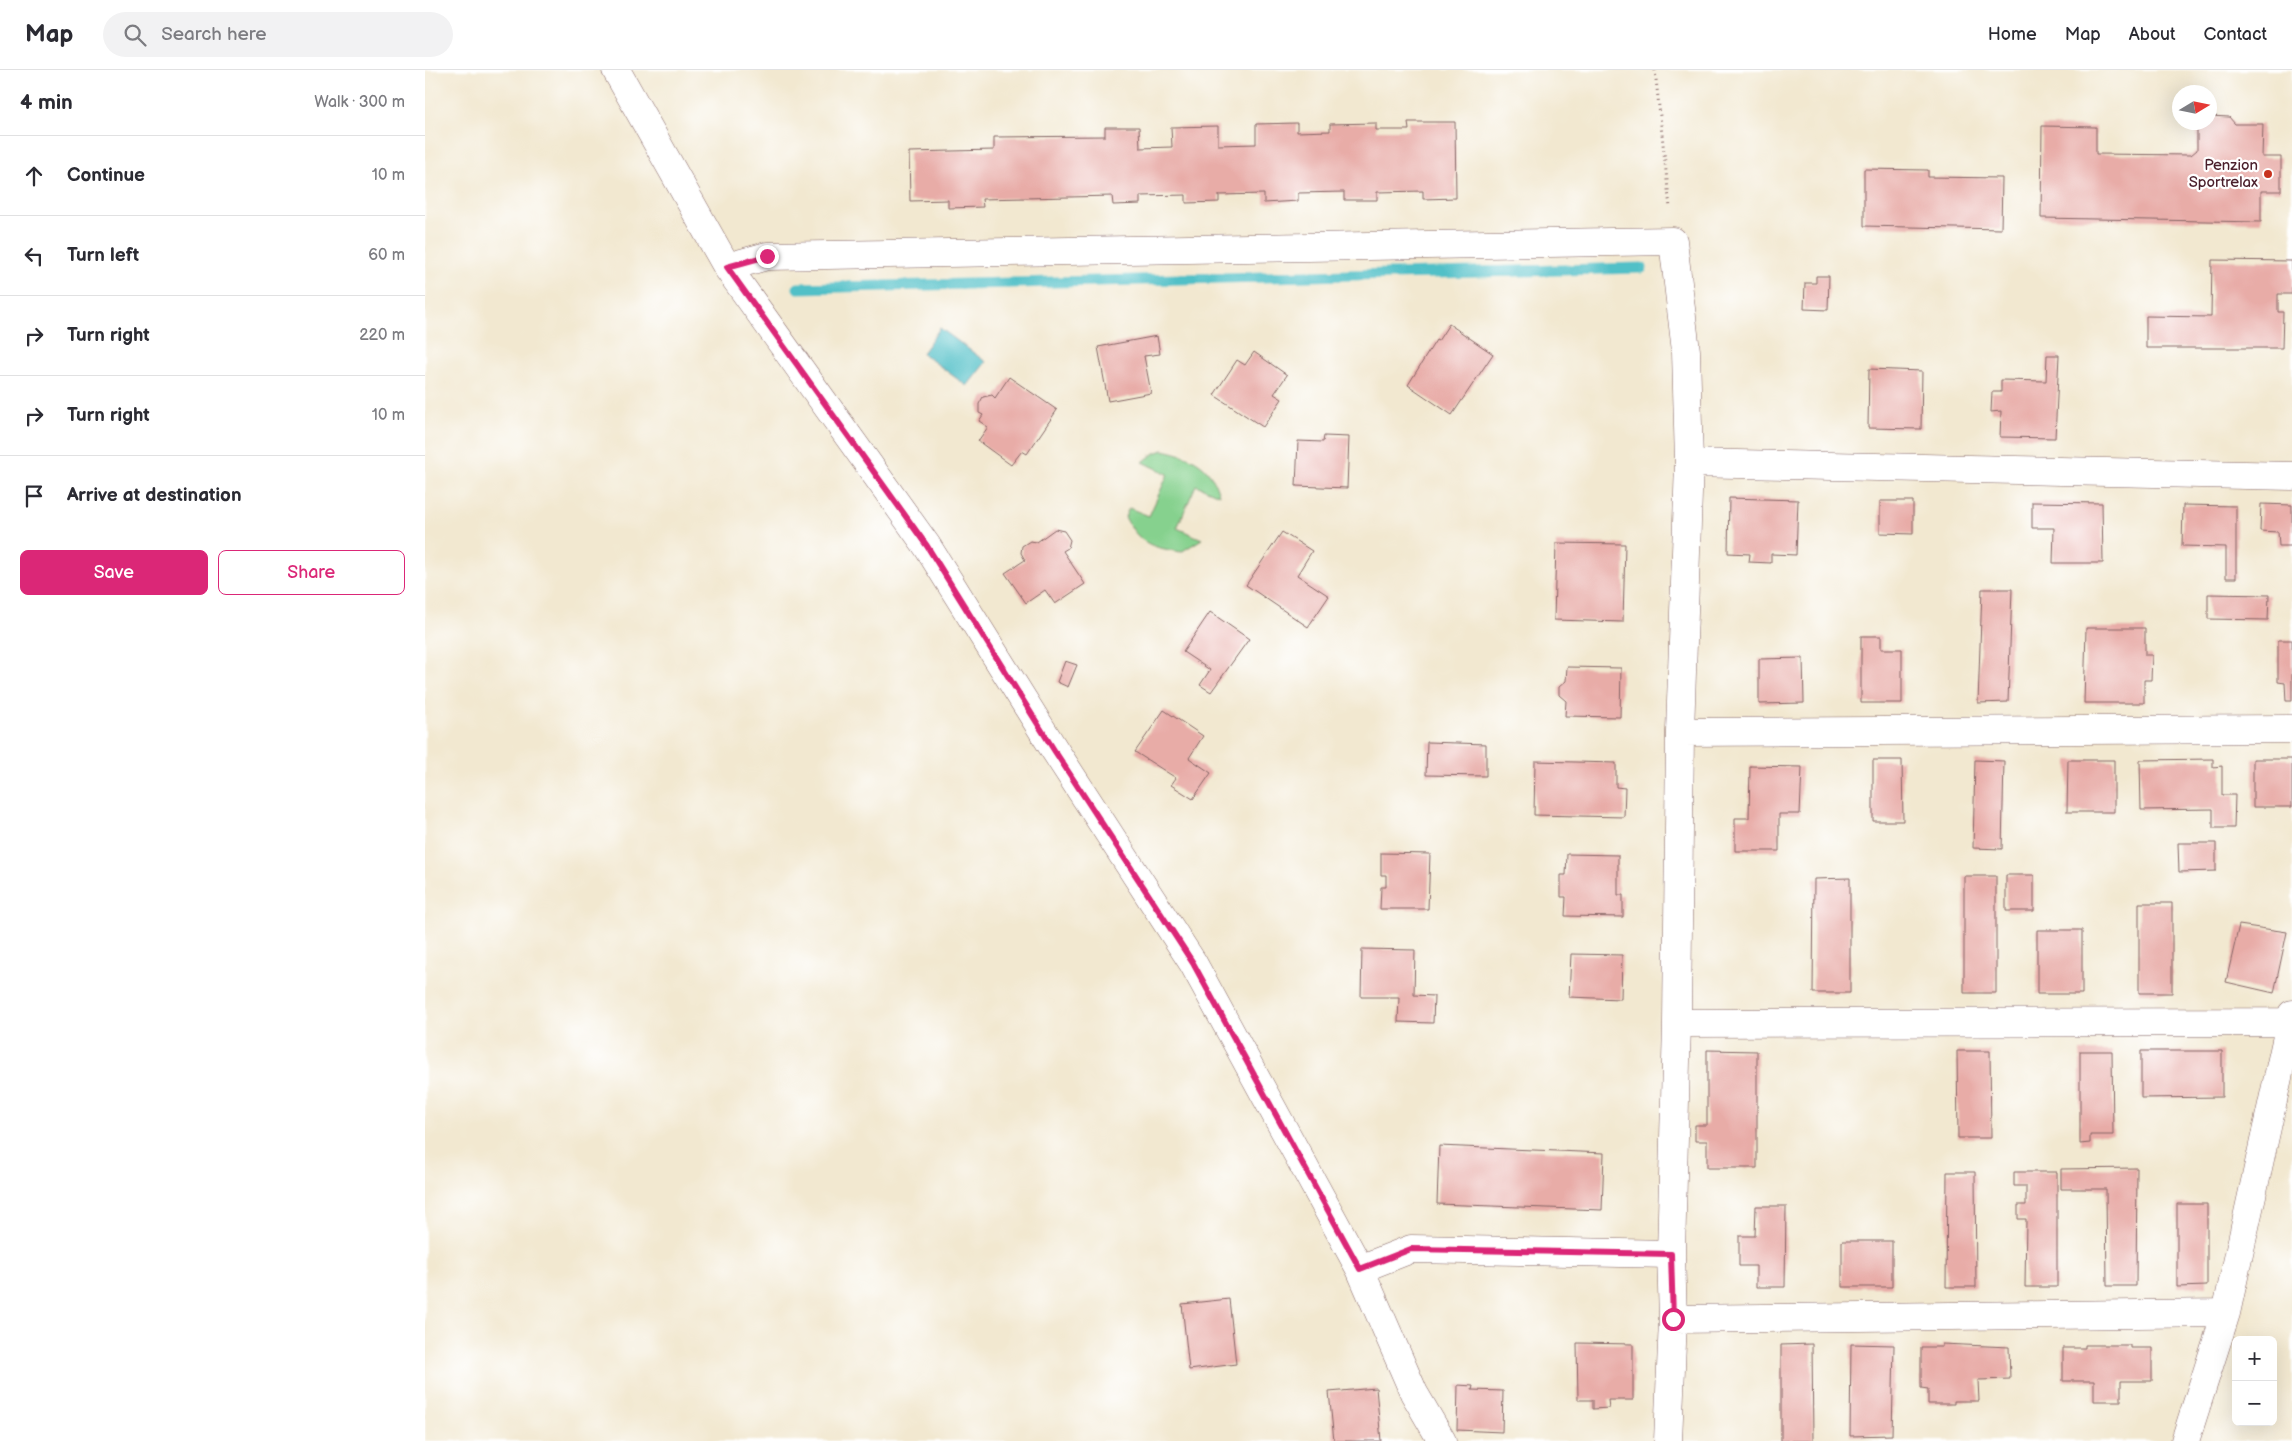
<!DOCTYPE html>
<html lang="en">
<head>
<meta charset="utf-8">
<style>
  :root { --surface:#fff; --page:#f2f2f3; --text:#2b2b33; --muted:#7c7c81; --line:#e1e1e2; --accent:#db2777 }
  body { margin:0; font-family:"Balsamiq Sans",sans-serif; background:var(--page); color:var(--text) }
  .controls { position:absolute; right:15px; bottom:15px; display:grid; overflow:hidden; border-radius:8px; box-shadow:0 5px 20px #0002 }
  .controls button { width:45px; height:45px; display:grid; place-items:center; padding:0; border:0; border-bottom:1px solid var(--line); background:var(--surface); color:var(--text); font:25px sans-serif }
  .compass { position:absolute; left:1747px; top:15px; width:45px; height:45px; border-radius:50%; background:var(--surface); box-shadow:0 5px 20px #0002; rotate:80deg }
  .stop { position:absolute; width:15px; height:15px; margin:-11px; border:4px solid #db2777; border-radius:50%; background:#fff }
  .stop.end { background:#db2777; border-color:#fff; box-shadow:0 1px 5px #0008 }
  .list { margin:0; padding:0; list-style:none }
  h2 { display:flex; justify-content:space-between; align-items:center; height:65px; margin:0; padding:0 20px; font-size:21px }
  h2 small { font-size:16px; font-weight:400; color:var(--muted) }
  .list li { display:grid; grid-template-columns:32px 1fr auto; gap:15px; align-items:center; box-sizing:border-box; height:80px; padding:0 20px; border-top:1px solid var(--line) }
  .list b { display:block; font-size:19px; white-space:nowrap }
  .list em { font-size:16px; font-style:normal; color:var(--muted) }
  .actions { display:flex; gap:10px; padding:15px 20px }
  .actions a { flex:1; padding:11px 0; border:1px solid var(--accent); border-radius:8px; text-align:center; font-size:18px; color:var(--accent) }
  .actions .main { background:var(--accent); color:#fff }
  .icon { flex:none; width:28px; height:28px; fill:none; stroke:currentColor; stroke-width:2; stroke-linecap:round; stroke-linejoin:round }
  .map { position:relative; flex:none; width:1867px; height:1371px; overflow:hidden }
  header { display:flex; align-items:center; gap:30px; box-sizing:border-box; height:70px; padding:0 25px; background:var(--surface); border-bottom:1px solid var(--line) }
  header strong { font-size:24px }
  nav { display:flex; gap:28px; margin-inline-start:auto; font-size:18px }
  .search { width:350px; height:45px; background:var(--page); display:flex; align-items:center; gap:12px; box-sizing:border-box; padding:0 18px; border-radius:28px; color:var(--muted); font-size:19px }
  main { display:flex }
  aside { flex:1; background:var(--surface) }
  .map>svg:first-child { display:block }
</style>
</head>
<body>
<header>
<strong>Map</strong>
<div class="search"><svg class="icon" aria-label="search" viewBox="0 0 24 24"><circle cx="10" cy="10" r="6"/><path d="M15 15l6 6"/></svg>Search here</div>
<nav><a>Home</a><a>Map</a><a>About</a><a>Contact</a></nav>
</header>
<main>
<aside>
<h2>4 min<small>Walk · 300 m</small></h2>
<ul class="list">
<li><svg class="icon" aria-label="ahead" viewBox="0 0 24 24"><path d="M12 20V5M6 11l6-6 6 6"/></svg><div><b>Continue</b></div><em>10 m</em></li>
<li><svg class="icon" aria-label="left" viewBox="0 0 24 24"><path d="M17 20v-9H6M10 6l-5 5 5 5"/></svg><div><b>Turn left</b></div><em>60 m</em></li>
<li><svg class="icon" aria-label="right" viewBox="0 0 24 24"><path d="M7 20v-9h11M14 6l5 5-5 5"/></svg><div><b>Turn right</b></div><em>220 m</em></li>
<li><svg class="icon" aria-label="right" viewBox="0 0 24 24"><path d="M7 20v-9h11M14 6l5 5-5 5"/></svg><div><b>Turn right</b></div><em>10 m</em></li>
<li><svg class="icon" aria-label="arrive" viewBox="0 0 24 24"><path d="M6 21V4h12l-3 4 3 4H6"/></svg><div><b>Arrive at destination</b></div></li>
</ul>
<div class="actions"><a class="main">Save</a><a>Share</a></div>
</aside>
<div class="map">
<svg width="1867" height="1371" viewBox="0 0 1867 1371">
  <rect width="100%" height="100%" fill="#fff"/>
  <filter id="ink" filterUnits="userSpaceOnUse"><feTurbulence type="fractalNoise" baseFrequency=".02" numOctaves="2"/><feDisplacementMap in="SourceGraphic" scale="10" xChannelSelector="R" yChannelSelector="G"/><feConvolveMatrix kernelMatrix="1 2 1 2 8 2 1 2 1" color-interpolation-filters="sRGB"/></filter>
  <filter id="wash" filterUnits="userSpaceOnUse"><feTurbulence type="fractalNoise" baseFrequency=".0096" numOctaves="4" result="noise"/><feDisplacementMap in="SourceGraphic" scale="20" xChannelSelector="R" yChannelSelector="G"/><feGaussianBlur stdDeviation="1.12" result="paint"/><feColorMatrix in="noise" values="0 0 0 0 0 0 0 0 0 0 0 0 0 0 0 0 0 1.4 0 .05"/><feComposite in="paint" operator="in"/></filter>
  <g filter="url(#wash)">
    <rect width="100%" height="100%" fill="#f2e8d0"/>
    <!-- green -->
    <path fill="#86d18e" stroke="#68785c" d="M738,380C767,386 786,394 794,425L771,415L752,458L777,469L756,482C726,477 715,475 700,447L704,438L724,446L743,404L718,392L728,384Z"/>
    <!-- water -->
    <path fill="#51c0c7" stroke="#4e7079" d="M515,258L561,292L542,316L497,283Z"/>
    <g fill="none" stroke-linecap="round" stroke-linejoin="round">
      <!-- stream -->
      <path stroke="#51c0c7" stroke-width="11" d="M373,218L1217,198"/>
    </g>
    <g id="blocks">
      <!-- building -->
      <path fill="#e8aca7" d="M1784,46L1804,47L1810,54H1838L1837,87H1856V121H1836V152L1616,148L1617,56L1671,57V84L1766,85L1772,80V53L1784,52Z
        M983,52H1030L1031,128L998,129V121L952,122V130H919V122L873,123V131L839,133V124L794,125V132L761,133V125L715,126V134L688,135L687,126L557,129L558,137L523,138V130L485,131L484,82L569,80V67L680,66V57H714L715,78L747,77L746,57L793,56V75L831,74V54L872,53V62L905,61V54L951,53V60H984Z
        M1439,99L1503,100V107L1577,108L1576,159L1439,156Z
        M1787,190L1867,191V224H1853V242H1858L1857,278H1721V246L1786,247Z
        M1391,206H1404L1403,240L1379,239L1380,213H1391Z
        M1024,254L1068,284L1027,345L983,315L1011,270L1013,271Z
        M732,266L735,284L719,286L726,323L683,331L673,277Z
        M829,282L862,305L849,324L857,329L838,357L789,325L812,290L820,295Z
        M1622,285H1634L1630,368L1575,367L1576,341L1566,342L1567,322H1576V310L1621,311Z
        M1444,299L1497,301L1496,359L1443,358Z
        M584,307L632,340L602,384L597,381L586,395L553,371L563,357L554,351L558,345L554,343V334L558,327L567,325L570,328Z
        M899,366L924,367L922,418L871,416L873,371L898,372Z
        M1304,428L1373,430L1371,485L1346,484V493L1324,492L1325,484L1303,483Z
        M1455,431H1488V464L1455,463Z
        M1607,432L1677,433L1678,493H1628L1629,458H1607Z
        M1836,434L1867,435V476H1854L1853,462L1835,461Z
        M1758,435L1811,436V508H1801V477L1757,476Z
        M630,459L639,461L645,470L643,478L638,481L660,514L630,534L620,520L601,533L580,503L600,490L596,483L597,476L605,471L612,472Z
        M857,462L887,481L872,505L904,526L883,557L821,515Z
        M1131,473L1200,474L1198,552L1129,550Z
        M1557,519H1587L1583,632L1553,633Z
        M1783,524L1844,525L1843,550L1783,549Z
        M785,542L824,569L786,622L775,615L785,600L758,582Z
        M1661,558H1720V585H1727L1726,610H1719V633H1659Z
        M1436,566H1456V579H1477V633H1436Z
        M1853,570H1867V631H1861L1860,613L1853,612Z
        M1378,588L1379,633L1334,634V589Z
        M640,591L652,595L643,617L632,612Z
        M1142,597L1196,598L1195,647L1140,646L1141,631L1134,625V617L1141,611Z
        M739,640L778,666L764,688L786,703L768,729L746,715L751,708L710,682Z
        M1002,672L1061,674V706L1001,705Z
        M1788,689V697L1797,696V725H1810L1809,758H1788V739L1716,740L1715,690Z
        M1828,689H1867V737H1828Z
        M1448,690H1477L1478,751H1448Z
        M1550,690L1579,691L1577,779L1548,778Z
        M1643,690H1689V742H1642Z
        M1110,691L1191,693V717L1200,718L1199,747L1109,745Z
        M1325,696L1377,697L1375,744H1354V781H1310V748H1324Z
        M1753,773H1791V801L1754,802Z
        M956,783L1005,784L1003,839H955L956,817H961V805H956Z
        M1142,784L1193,785V825H1198V847L1140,846L1141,827H1136V805H1141Z
        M1581,805H1609V841H1581Z
        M1539,806H1571V923H1539Z
        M1425,808V923H1388L1389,809Z
        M1714,833H1747V923H1714Z
        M1814,855L1862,862L1849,923L1801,912Z
        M1612,860H1657V924H1612Z
        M937,879L990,880L989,925L1009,926L1008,953L973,952L974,927H936Z
        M1146,884L1197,885L1196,929L1144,927Z
        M1282,980L1332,981V1098H1282V1071H1270V1055H1282Z
        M1532,981H1565L1566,1068H1533Z
        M1655,981H1687L1688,1065H1665V1073L1655,1074Z
        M1716,981H1797V1027L1716,1028Z
        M1014,1076L1179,1083L1177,1140L1012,1134Z
        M1712,1098L1711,1216H1682L1681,1119H1636V1099Z
        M1522,1102H1550L1551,1217H1521Z
        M1589,1102H1632V1217H1600L1601,1149H1593V1135H1601V1116H1589Z
        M1752,1134H1782V1216L1752,1217Z
        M1331,1136H1361L1360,1217H1331V1196H1314V1166H1330Z
        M1417,1171H1467V1217H1417Z
        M804,1229L811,1294L764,1300L757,1234Z
        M1152,1273L1208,1274V1330H1183L1184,1338L1168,1339V1330H1153Z
        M1387,1274L1388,1371H1356V1275Z
        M1426,1274L1469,1275L1467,1365L1425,1366Z
        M1517,1274L1584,1277L1585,1309L1553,1310L1554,1331H1529V1334H1503V1319L1496,1318V1277H1517Z
        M1660,1275H1705V1278H1727V1311H1696V1331H1669V1311H1638V1278H1660Z
        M1033,1315L1048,1316L1047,1320L1078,1321L1077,1362L1032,1360Z
        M951,1318L956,1371H909L904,1322Z"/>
    </g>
  </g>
  <g filter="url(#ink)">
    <use href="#blocks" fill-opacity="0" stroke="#856565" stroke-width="1"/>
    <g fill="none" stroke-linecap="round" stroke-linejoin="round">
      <!-- street casing -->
      <g stroke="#856565" stroke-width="29">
        <path id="street" d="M191,0L302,197L502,476L629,679L768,893L935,1199L989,1323L1017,1371
          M302,197L342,186L1248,171L1261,281L1264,393L1255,662L1252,953L1246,1184L1248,1249L1243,1371
          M1264,393L1867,406
          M1255,662L1867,659
          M1252,953L1865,952
          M935,1199L986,1179L1246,1184
          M1248,1249L1801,1243
          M1760,1371L1801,1243L1867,944"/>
      </g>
      <!-- path -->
      <path stroke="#856565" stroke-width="3" stroke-dasharray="1 4" stroke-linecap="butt" d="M1230,0L1245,138"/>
      <!-- street -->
      <use href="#street" stroke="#fff" stroke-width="28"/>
    </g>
  </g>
  <g fill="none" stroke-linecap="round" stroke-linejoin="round" filter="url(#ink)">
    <!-- route -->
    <path stroke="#db2777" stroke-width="6" d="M342,186L302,197L502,476L629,680L768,893L935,1199L986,1179L1246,1184L1248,1249"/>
  </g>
  <!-- markers -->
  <circle fill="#c8321e" stroke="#fff" stroke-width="2" cx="1843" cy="104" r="5"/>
  <g text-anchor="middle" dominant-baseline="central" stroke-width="4.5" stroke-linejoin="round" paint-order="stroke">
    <!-- poi labels -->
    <g font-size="15" fill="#4a1f2b" stroke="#fff" text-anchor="end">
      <text x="1833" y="95">Penzion<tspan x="1833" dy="17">Sportrelax</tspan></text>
    </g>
  </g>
</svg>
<div class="controls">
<button>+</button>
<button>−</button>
</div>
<svg class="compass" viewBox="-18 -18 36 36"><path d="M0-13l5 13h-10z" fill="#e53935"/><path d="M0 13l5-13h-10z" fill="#7c7c81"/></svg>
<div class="stop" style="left:1248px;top:1249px"></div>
<div class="stop end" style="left:342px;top:186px"></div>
</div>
</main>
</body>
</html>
